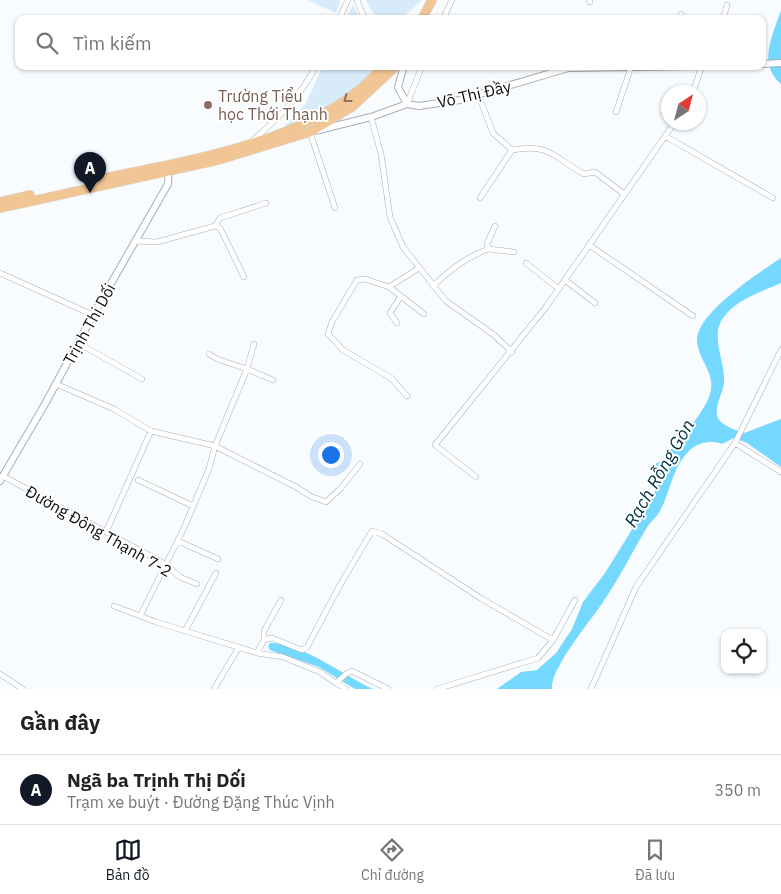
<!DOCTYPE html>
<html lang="vi">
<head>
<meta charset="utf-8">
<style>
  :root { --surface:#fff; --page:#f6f6f6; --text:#222; --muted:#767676; --line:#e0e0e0; --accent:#111827 }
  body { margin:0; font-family:"IBM Plex Sans",sans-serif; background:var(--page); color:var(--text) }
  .controls { position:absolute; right:15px; bottom:15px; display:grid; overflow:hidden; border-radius:10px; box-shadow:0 1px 4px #0004 }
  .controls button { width:45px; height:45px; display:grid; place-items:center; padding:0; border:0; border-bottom:1px solid var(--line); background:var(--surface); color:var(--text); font:25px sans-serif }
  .compass { position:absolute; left:661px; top:85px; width:45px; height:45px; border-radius:50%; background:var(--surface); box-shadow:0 1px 4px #0004; rotate:36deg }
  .you { position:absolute; left:330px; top:454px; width:18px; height:18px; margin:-12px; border:4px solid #fff; border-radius:50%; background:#1a73e8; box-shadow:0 0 0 8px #1a73e833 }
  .badge { display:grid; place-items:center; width:32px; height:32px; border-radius:50%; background:var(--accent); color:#fff; font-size:16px; font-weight:700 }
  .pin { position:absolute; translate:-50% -41px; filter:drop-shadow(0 1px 2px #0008) }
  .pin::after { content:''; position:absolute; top:26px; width:18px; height:15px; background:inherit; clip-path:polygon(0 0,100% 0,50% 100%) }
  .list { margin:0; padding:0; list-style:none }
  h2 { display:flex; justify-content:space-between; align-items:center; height:65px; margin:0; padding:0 20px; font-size:21px }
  h2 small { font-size:16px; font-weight:400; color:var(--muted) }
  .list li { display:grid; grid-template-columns:32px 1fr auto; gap:15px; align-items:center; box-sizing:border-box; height:70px; padding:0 20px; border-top:1px solid var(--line) }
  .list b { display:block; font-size:19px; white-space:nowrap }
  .list p { margin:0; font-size:16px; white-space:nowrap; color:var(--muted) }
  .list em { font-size:16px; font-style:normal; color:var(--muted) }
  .icon { flex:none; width:28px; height:28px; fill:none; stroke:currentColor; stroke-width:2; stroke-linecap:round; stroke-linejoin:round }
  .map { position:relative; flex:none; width:781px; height:689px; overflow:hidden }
  .search { position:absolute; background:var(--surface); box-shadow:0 1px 4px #0004; left:15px; right:15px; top:15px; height:55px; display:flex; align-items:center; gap:12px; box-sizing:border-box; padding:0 18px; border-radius:10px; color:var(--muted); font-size:19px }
  .sheet { height:135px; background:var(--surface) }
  nav { display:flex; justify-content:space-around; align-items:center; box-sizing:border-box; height:70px; border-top:1px solid var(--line); background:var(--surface); font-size:14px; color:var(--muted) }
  nav a { display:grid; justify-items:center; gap:2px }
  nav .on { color:var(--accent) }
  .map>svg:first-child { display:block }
</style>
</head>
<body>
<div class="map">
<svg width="781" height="689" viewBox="0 0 781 689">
  <rect width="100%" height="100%" fill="#f8fcff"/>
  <!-- green -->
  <path fill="#d8ebfb" d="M308,0H341L336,13Z
    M366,0H422C404,19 379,34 366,0Z
    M353,4L360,19H346Z
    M323,66H381C347,99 328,111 283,128L306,103Z"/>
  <!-- water -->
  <path fill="#75d8fe" d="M781,10V84C757,64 773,35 781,10Z
    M781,258V283C761,292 736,299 723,318C710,336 725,361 724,381C724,393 713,406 718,418C721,425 737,431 744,433L781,419V467L747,443L734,438L722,444C712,440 699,442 690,450C672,467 671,491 660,511C656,518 650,522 646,529C631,554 618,581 601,605C590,621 549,671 552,689H497L521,672L537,670L556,653L572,629L583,602L605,573L654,494L658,479L653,465L661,461C676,443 708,411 711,389C714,371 697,358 697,339C698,312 760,272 781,258Z
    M270,643C301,642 344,676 373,689H355L319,667L270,650L268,646Z"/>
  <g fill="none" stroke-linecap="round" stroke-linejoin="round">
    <!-- minor casing -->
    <g stroke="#a6aeb5" stroke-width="6">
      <path id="minor" d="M357,0L363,15L367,19
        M589,0L590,2
        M339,19L348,0
        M443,19L452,0
        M680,19L681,14
        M723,19L727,5
        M693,92L702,66
        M478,94L493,133L512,150L480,198
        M407,104L422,66
        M616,112L631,67
        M371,117L381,154L390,217L403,247L446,301L494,335L512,352
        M310,132L335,208
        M665,136L773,198
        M252,141C278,119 300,97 316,66
        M512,150C552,143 554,158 584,174L595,172L624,194
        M215,226L220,218L266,203
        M135,241L157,242L215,226L220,228L244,277
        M589,245L693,316
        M488,249L514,252
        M526,263L559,289
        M0,273L93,315
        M565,280L595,303
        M433,286C449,270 467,257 488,249L487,244L495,226
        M389,287L424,314
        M397,323L390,313L401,296
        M78,343L142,379
        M254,344L247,369L273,380
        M56,384L114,409L151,431L215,446L298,488L310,496L326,502L341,488L360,464
        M407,396L391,378L343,350L328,334L332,322L357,280L365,279L389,287L419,268
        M735,443L781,472
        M3,476L165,564L180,577L197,584
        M476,477L435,445L546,307L675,122
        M138,480L193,506
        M106,532L151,431
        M178,541L218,559
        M114,606L156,622L257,653L283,657L320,672L336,683L346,674L352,671L388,689
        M140,616L184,528L209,469L215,446L247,369L217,359L209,354
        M185,631L216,573
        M264,640V631L281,600
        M257,653L264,640L272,638L302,650L307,647L340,585L372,531L382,534L482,599L553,640
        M0,674L23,689
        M336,683L346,689
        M214,689L239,647
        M437,689L538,658L553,640L575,600
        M591,689L636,587L735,443L781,350"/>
    </g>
    <!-- tertiary casing -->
    <g stroke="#a6aeb5" stroke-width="8">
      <path id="tertiary" d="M762,64L781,63
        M404,66L398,87L407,104
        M315,131L371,117L407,104L419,106L460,100L568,68L700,66
        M0,481L45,404L93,315L168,184L169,167"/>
    </g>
    <!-- primary casing -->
    <g stroke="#d8d8d9" stroke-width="10">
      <path id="primary" d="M422,19L432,0
        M96,180C186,160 322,142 383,66
        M0,202L30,195
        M0,208L218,160L310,132L352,107L396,66"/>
    </g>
    <!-- minor -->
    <use href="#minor" stroke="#fff" stroke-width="5"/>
    <!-- tertiary -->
    <use href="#tertiary" stroke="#fff" stroke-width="6"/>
    <!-- primary -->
    <use href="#primary" stroke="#f2c595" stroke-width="9"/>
  </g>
  <!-- one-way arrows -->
  <defs><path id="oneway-chevron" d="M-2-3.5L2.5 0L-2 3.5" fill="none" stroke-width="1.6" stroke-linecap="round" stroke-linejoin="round" transform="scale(1.25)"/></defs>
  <use stroke="#8a7259" href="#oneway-chevron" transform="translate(347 99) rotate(144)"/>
  <!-- markers -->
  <circle fill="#8d6e63" stroke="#fff" stroke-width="2" cx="208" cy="105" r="5"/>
  <g text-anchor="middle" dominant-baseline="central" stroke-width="4" stroke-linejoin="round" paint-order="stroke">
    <!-- street labels -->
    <g font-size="16" fill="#0a0c0f" stroke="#fff">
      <text transform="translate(474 94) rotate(-13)">Võ Thị Đầy</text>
      <text transform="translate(89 324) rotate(-61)">Trịnh Thị Dối</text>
      <text transform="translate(99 531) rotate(30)">Đường Đông Thạnh 7-2</text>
    </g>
    <!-- education labels -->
    <g font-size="16" fill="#785e54" stroke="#fff" text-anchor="start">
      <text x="218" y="96">Trường Tiểu<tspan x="218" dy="18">học Thới Thạnh</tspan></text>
    </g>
    <!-- water labels -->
    <g font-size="18" font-style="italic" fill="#023242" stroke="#fff">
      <text transform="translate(659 473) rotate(-60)">Rạch Rỗng Gòn</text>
    </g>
  </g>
</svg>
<div class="controls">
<button><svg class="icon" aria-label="locate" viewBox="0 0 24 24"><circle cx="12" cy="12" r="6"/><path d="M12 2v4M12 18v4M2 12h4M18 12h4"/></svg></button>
</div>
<svg class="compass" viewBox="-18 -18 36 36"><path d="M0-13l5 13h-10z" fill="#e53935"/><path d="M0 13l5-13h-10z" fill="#767676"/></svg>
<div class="you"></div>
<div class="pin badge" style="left:90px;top:193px">A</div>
<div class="search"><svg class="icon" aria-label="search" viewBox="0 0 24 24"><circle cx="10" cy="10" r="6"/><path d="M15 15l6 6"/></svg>Tìm kiếm</div>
</div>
<section class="sheet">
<h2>Gần đây<small></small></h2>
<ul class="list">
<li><span class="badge">A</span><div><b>Ngã ba Trịnh Thị Dối</b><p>Trạm xe buýt · Đường Đặng Thúc Vịnh</p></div><em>350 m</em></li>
</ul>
</section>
<nav>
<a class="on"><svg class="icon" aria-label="map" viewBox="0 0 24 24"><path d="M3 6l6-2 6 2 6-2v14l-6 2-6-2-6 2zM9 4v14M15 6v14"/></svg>Bản đồ</a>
<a><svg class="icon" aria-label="directions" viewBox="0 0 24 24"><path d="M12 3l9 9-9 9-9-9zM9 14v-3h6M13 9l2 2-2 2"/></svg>Chỉ đường</a>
<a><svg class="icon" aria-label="saved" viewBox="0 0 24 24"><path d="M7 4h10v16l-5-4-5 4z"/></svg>Đã lưu</a>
</nav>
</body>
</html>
